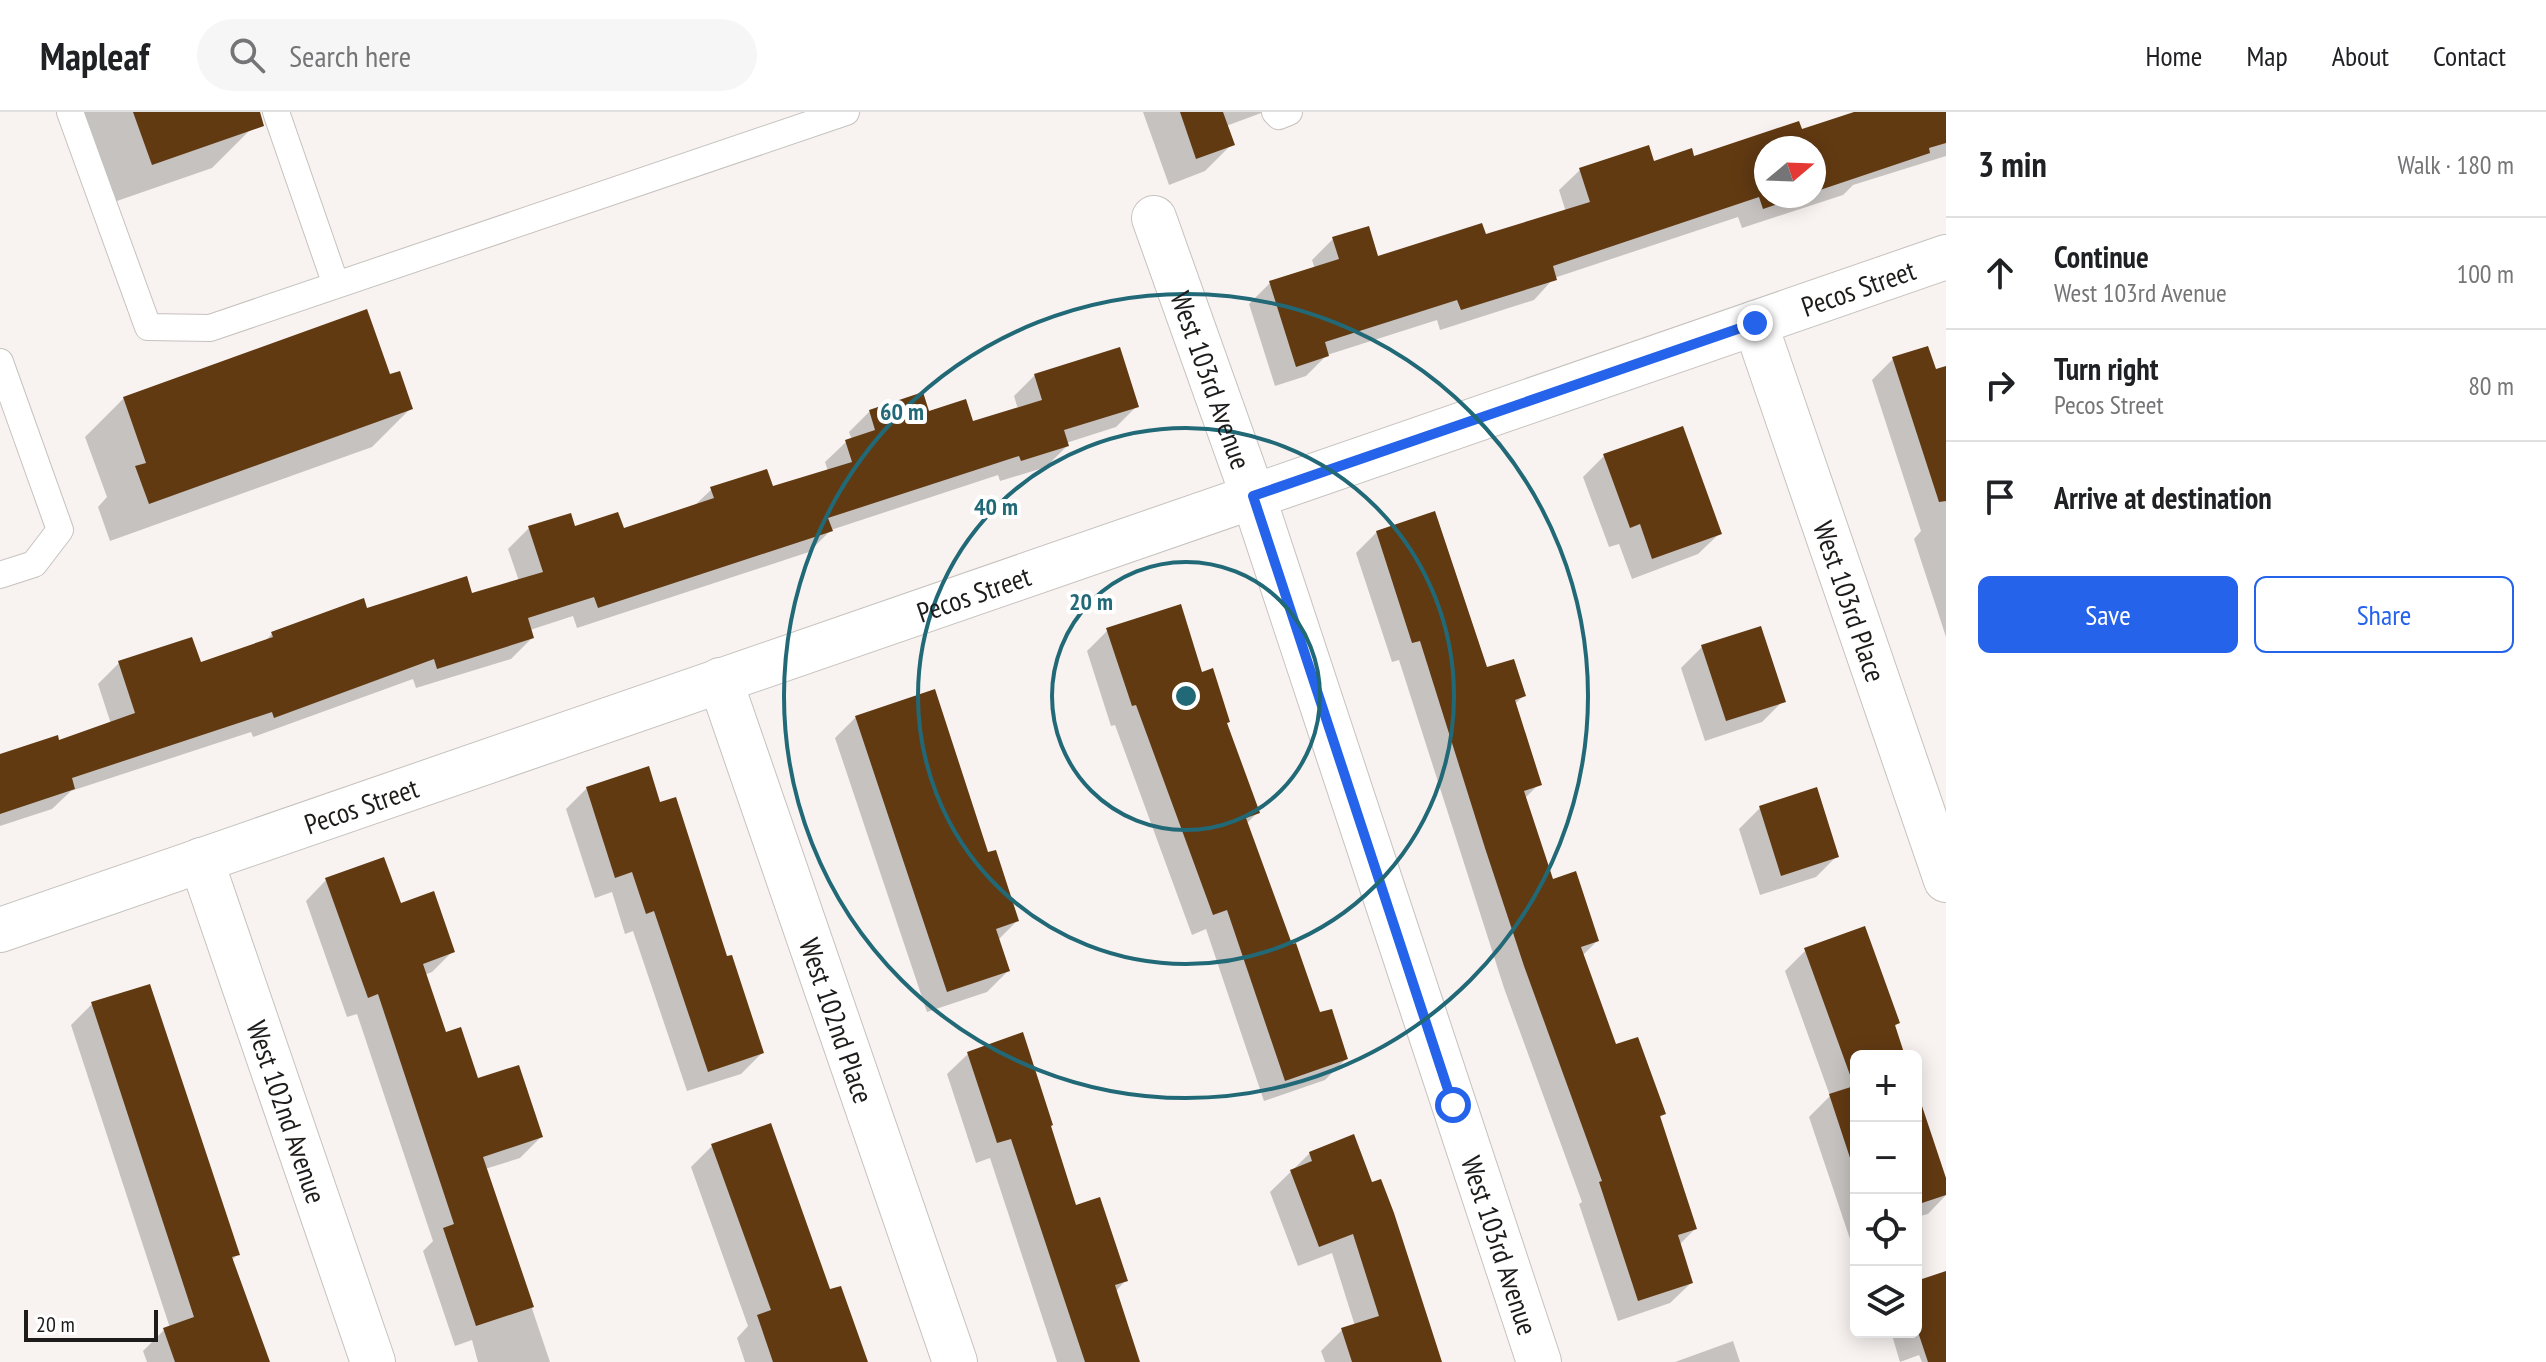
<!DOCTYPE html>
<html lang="en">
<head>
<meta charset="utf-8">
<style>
  :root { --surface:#fff; --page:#f6f6f6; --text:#202124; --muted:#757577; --line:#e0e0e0; --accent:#2563eb }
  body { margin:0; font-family:"PT Sans Narrow",sans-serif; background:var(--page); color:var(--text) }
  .controls { position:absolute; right:24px; bottom:24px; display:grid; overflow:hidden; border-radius:12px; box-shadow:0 4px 20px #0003 }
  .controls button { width:72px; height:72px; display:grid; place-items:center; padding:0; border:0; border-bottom:2px solid var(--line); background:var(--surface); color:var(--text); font:40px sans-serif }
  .compass { position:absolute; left:1754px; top:24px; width:72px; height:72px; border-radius:50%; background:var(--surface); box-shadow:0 4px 20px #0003; rotate:71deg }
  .scale { position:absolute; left:24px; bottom:20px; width:134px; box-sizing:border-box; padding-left:8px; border:4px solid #1e1c1b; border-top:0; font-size:22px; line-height:28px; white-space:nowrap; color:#1e1c1b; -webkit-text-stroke:6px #fff; paint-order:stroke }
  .stop { position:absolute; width:24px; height:24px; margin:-18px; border:6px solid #2563eb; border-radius:50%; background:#fff }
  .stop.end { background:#2563eb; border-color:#fff; box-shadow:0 2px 8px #0008 }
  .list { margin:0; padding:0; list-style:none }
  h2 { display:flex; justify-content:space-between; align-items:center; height:104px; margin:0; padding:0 32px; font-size:34px }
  h2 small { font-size:26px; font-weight:400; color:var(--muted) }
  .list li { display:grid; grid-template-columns:52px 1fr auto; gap:24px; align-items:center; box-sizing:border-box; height:112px; padding:0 32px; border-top:2px solid var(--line) }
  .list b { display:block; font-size:30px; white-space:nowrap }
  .list p { margin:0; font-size:26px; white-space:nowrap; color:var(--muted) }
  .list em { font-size:26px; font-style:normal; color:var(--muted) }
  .actions { display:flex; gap:16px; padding:24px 32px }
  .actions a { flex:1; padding:18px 0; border:2px solid var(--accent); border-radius:12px; text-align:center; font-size:28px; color:var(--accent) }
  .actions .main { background:var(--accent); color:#fff }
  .icon { flex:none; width:44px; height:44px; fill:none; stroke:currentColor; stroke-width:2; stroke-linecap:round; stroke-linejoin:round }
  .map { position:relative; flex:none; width:1946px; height:1250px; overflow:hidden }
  header { display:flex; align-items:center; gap:48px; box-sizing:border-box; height:112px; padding:0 40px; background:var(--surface); border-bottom:2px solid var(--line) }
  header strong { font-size:38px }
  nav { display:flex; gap:44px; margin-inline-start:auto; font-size:28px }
  .search { width:560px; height:72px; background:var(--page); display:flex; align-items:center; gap:20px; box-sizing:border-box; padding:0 28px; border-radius:44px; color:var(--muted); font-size:30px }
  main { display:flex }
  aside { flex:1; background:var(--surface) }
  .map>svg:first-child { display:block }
</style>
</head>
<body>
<header>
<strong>Mapleaf</strong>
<div class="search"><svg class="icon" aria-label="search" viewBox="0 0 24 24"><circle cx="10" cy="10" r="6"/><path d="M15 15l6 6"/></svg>Search here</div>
<nav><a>Home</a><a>Map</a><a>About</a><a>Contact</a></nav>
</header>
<main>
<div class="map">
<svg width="1946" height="1250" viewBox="0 0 1946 1250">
  <rect width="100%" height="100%" fill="#f8f3f0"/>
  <!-- shadow -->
  <path fill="#0003" fill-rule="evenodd" d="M82,0H245L251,17L212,56L114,90Z
    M1143,0H1264L1226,14L1232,32L1205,59L1169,73Z
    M1860,0H1946V44L1853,73L1843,83L1742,116L1738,105L1554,166L1534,188L1440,218L1437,208L1327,243L1306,264L1275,274L1249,192L1270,171L1315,157L1312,148L1333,127L1377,146L1485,125L1566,100L1559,78L1580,58L1693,46L1800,20ZM1766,36H1814V84H1766Z
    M1893,247L1935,259L1946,256V525L1914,427L1921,419L1872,268Z
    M1035,263L1136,295L1116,315L1066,331L1067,334L1046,355L1000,369L998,363L831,418L809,440L577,516L573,504L530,518L532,526L511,547L416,576L413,567L253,625L251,620L71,679L52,697L0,714V644L58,630L111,612L98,572L119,551L199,552L264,530L272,522L366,498L470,484L519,469L508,437L529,416L622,418L694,394L712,377H772L828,359L825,350L846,330L852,328L849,320L870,299L927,302L972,312L1018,297L1014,284Z
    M389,265L411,296L372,335L110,429L98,395L107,385L85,325L124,286Z
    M1604,344L1719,422L1698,442L1632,467L1619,432L1609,435L1583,365Z
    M1377,420L1486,558L1524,583L1514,593L1539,672L1524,687L1551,769L1597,829L1582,844L1615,935L1664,1002L1659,1006L1695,1117L1679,1133L1691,1171L1670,1191L1618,1209L1579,1092L1582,1090L1504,876L1399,548L1392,550L1356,441Z
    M1108,518L1201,562L1225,612L1258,700L1246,712L1318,903L1346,947L1325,968L1264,989L1206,817L1192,823L1115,613L1111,614L1087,539Z
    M1702,535L1783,589L1762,610L1705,629L1681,556Z
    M856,605L987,742L1017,809L998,828L1008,859L987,880L927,900L835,626Z
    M587,676L659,693L762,941L741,962L687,979L633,819L625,822L612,780L595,786L566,697Z
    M1760,696L1837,744L1816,765L1760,783L1739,717Z
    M326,768L400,793L453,839L432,860L424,863L445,922L477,968L541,1025L520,1046L485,1057L550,1250H478L472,1228L455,1234L423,1139L433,1129L357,902L347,905L306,789Z
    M1806,838L1898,911L1894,915L1903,944H1856V1125L1850,1127L1809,1005L1830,984L1785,859Z
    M148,874L238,1142L231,1149L267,1250H147L143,1239L164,1218L170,1216L71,913L92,892Z
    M968,942L1049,1015L1074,1096L1126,1168L1115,1180L1138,1250H1057L990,1046L976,1051L947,962Z
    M1916,982L1946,1073V1083L1928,1102L1916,1105Z
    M712,1034L866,1250H745L737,1226L748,1214L691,1055Z
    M1310,1041L1441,1250H1325L1321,1239L1342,1218L1355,1214L1332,1141L1298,1154L1270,1080Z
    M1946,1161V1250H1922L1919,1243L1900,1250L1891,1220H1916V1171Z
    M1733,1229L1740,1250H1675Z"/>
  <!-- building -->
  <path fill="#623a12" d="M133,0H260L264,14L152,53Z
    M1180,0H1223L1235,33L1196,47Z
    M1854,0H1946V31L1929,36L1930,41L1814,80V36H1766V84H1801L1763,97L1759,85L1553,154L1557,168L1461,198L1457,188L1325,230L1329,244L1296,255L1269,169L1339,147L1332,125L1369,114L1378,144L1482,111L1486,122L1590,90L1579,56L1649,33L1654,49L1692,36L1694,44L1799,9L1802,17Z
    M367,197L390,262L400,259L413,297L149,392L135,354L146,351L123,285Z
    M1928,234L1936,257L1946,254V389L1939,390L1892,245Z
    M1120,235L1139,295L1064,318L1069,334L1021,349L1019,344L828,406L833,419L598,496L594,485L528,506L534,526L437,557L434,547L274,606L272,600L72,666L75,677L0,702V642L58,623L59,628L135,601L118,549L192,525L201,550L273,525L271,520L364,486L367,496L467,464L472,481L543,460L528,414L571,401L575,414L618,400L624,416L714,386L710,375L767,357L773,374L852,350L845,328L875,318L869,298L923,280L929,299L966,287L973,309L1042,288L1034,262Z
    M1683,314L1722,422L1652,447L1640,412L1630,416L1603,342Z
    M1435,399L1487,555L1514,547L1526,584L1515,588L1542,673L1524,679L1553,767L1576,759L1599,829L1581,835L1616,932L1638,925L1666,1002L1660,1004L1697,1117L1678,1123L1693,1171L1638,1189L1599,1070L1602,1069L1524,854L1485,736L1420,529L1412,531L1376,419Z
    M1181,492L1202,560L1213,556L1230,610L1227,611L1260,701L1246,706L1292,832L1296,831L1320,900L1332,897L1348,947L1285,969L1227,798L1213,803L1136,593L1132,594L1106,516Z
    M1761,514L1786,590L1726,609L1701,533Z
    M935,577L988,740L996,738L1019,809L996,817L1010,859L947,880L855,604Z
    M649,654L660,690L676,685L727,844L732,843L764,941L708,960L654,799L646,802L632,760L615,766L586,675Z
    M1817,675L1839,745L1781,764L1759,694Z
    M384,745L401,791L434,779L455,840L423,852L446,920L461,915L478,966L519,953L543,1025L483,1045L534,1195L476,1214L443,1116L454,1112L378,882L368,886L325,766Z
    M1865,814L1900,911L1895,913L1905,944H1856V1064L1829,982L1854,974L1804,836Z
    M150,872L240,1143L232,1145L270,1250H175L163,1216L194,1205L91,890Z
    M1023,920L1053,1013L1051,1014L1076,1093L1100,1085L1128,1169L1115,1173L1140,1250H1085L1011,1027L997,1031L967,940Z
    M1916,976L1946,1066V1083L1916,1093Z
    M771,1011L830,1177L841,1174L868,1250H773L757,1203L771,1198L711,1032Z
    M1354,1022L1372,1070L1381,1067L1394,1101L1442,1250H1352L1341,1216L1379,1204L1353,1122L1319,1135L1290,1058L1312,1049L1309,1040Z
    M1946,1159V1250H1928L1916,1214V1169Z"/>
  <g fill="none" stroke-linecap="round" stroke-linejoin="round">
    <!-- service casing -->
    <g stroke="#c6c2be" stroke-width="28">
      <path id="service" d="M70,0L148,215L210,216L846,0
        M276,0L336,173
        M1275,0L1279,4L1289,0
        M0,250L60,418L34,452L0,463"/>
    </g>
    <!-- minor casing -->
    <g stroke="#c6c2be" stroke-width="46">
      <g id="minor">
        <path id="s1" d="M1154,106L1253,384L1539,1250"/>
        <path id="s2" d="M1755,211L1946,768"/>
        <path id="s3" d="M720,568L955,1250"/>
        <path id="s4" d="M201,748L373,1250"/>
      </g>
    </g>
    <!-- tertiary casing -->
    <g stroke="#c6c2be" stroke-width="46">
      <g id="tertiary">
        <path id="s5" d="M0,818L1946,145"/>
      </g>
    </g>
    <!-- service -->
    <use href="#service" stroke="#fff" stroke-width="26"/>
    <!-- minor -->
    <use href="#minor" stroke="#fff" stroke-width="44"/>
    <!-- tertiary -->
    <use href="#tertiary" stroke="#fff" stroke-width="44"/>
  </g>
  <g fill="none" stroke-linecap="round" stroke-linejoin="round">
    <!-- route -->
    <path stroke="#2563eb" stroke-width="10" d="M1453,993L1253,384L1755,211"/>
  </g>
  <!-- distance rings -->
  <g fill="none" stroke="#226977" stroke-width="4">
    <circle cx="1186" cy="584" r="134"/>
    <circle cx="1186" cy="584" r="268"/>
    <circle cx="1186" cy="584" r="402"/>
  </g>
  <g text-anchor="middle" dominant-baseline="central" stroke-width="8" stroke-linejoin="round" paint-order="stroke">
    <!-- street labels -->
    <g font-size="28" fill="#1e1c1b" stroke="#fff">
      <text stroke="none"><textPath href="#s5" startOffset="1966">Pecos Street</textPath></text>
      <text stroke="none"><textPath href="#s1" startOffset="172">West 103rd Avenue</textPath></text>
      <text stroke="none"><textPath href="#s5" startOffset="1030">Pecos Street</textPath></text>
      <text stroke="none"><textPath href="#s2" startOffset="294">West 103rd Place</textPath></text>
      <text stroke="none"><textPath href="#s5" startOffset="382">Pecos Street</textPath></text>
      <text stroke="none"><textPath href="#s3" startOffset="360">West 102nd Place</textPath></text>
      <text stroke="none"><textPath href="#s4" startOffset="266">West 102nd Avenue</textPath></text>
      <text stroke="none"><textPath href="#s1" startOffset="1084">West 103rd Avenue</textPath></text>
    </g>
  </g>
  <circle cx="1186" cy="584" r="12" fill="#226977" stroke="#fff" stroke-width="4"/>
  <g font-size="24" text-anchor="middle" font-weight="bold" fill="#226977" stroke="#fff" stroke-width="8" stroke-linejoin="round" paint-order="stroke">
    <text x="902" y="308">60 m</text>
    <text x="996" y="403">40 m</text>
    <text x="1091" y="498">20 m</text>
  </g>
</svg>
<div class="controls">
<button>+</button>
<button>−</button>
<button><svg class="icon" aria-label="locate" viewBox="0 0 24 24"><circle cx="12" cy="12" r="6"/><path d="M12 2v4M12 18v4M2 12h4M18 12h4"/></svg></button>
<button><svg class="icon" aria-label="layers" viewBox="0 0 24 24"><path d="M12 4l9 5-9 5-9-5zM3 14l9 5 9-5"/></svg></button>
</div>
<svg class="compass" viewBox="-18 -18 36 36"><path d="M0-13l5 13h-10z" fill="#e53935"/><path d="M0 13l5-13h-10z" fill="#757577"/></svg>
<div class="scale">20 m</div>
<div class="stop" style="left:1453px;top:993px"></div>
<div class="stop end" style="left:1755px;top:211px"></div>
</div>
<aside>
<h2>3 min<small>Walk · 180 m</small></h2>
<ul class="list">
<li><svg class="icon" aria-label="ahead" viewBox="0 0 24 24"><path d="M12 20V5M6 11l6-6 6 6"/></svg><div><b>Continue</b><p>West 103rd Avenue</p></div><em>100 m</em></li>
<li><svg class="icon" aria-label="right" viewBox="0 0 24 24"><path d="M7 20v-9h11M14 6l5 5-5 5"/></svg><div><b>Turn right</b><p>Pecos Street</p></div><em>80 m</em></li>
<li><svg class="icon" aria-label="arrive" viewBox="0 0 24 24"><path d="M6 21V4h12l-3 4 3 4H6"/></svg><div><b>Arrive at destination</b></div></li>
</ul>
<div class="actions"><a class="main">Save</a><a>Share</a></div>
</aside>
</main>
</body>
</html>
